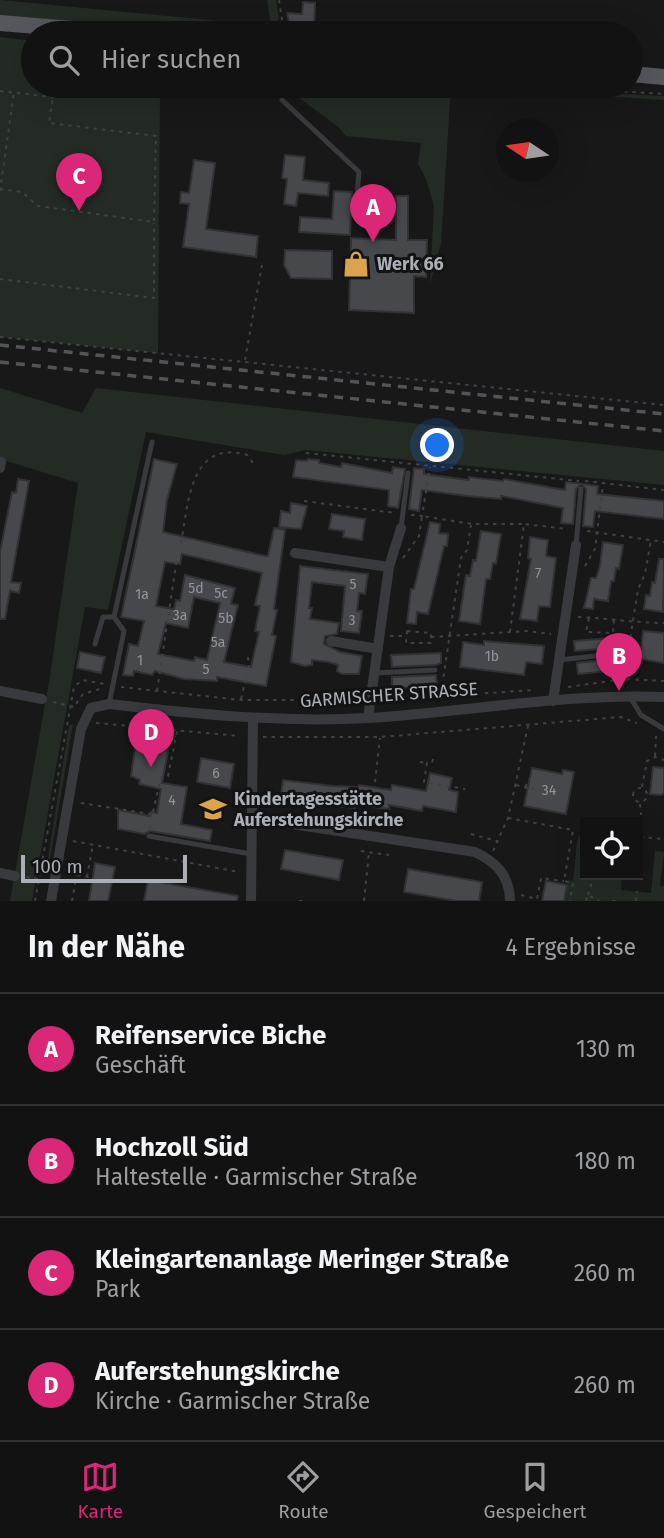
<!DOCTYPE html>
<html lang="de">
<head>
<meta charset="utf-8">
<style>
  :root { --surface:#121213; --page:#1f2021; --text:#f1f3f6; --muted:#9c9ea0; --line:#313233; --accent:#db2777 }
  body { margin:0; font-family:"Fira Sans",sans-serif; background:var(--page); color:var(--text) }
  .controls { position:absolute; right:21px; bottom:21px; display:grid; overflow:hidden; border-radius:0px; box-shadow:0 7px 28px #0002 }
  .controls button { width:63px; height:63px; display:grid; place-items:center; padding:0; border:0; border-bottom:2px solid var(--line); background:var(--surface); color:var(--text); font:35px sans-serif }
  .compass { position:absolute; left:496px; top:119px; width:63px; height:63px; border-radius:50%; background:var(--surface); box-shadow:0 7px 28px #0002; rotate:283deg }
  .scale { position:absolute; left:21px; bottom:18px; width:166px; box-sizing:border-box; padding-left:7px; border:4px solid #abb0b7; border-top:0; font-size:19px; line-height:24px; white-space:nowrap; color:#abb0b7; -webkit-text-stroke:5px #131314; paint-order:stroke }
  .you { position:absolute; left:438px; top:446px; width:24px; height:24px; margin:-18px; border:5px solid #fff; border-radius:50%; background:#1a73e8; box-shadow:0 0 0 10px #1a73e833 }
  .badge { display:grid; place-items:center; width:46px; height:46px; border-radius:50%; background:var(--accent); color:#fff; font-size:23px; font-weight:700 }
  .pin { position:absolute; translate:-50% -58px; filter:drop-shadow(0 2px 4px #0008) }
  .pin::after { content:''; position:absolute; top:37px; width:24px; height:21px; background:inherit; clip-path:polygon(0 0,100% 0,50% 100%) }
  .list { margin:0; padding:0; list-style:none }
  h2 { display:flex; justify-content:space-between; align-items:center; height:91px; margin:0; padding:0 28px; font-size:30px }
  h2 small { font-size:23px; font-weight:400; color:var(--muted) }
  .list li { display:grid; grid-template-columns:46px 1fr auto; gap:21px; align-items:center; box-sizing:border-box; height:112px; padding:0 28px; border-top:2px solid var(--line) }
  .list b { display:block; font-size:26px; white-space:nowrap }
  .list p { margin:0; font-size:23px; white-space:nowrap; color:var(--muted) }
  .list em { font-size:23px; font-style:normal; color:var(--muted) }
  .icon { flex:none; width:38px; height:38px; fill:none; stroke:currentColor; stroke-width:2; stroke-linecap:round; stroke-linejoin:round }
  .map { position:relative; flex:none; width:664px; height:901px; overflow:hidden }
  .search { position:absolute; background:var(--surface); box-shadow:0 7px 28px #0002; left:21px; right:21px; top:21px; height:77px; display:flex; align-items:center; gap:18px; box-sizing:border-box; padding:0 24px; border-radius:38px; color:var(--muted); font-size:26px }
  .sheet { height:539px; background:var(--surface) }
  nav { display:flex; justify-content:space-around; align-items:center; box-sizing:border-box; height:98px; border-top:2px solid var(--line); background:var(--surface); font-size:19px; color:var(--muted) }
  nav a { display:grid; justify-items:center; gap:4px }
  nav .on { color:var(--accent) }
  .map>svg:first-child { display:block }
</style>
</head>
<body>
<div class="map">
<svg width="664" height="901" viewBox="0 0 664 901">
  <rect width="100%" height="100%" fill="#181819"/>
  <!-- green -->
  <path fill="#242b25" d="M0,0L271,26L267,0H276L279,17L271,33H206L0,16Z
    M0,37L33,41V86H160L158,353L0,337Z
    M294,86H451L441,243L430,284L434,206L426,179L418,164L421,143L346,136L337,126L294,94Z
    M460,86L664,96V100L478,88Z
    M0,388L82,413L96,388L664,451V485L306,450L284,455L146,432L108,610L85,607L32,901H10L50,676L78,483L0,459Z
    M73,724L48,871H46L69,725Z
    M583,826L585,875H622L621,890L651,893L655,851L664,852L660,886H664V901H564L568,880L573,881L577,843Z"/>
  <!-- building -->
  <path fill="#47484b" stroke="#323235" stroke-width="2" fill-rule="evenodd" d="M303,2L315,3L314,31L289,24L287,13L302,14Z
    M285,155L305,157L303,180L329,183L328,196L298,193L296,206L284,204L287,179L282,178Z
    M194,160L215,163L206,229L258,236L256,257L183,247L189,204L180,203L181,192L189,193Z
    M334,191L352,192L350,235L299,232L300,217L332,219Z
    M396,196H408V240H427L426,277L414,276V313L349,310L351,238L396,240Z
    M285,250L332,251V279L291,278L284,265Z
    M154,459L177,464L167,500L163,532L265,556H268L274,528L285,530L274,609L277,610L272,635L276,636L266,686L217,677V681L184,679L155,671L152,675L134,671L133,676L123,675L129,644L138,646L144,621L121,617ZM182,554L262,573L255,605L260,606L255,631L259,632L251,667L224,662L238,605L231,604L235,588L185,575L180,601L176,600L174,609L156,606L165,562L180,564ZM194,597L220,603L207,660L195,657L194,661L158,654L166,623L188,628Z
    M308,459L319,460V463L341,467L342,463L392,473L393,467L405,469L398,508L388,506L389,490L293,477L296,460L307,461Z
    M414,468L424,469V474L469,480V477L503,481L504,479L565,490L566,482L598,486L597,494L664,501V519L595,511L593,527L583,526L586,489L581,484L576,489L573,524L561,523L563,508L501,496V499L467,496L422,490L419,511L409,509Z
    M18,479L29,481L11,582L21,583L19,593L10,591L5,619H0V552L12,492L16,493Z
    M291,503L307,506L301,529L279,527L281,511L290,513Z
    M332,514L365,519L362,540L343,537L344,531L329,529Z
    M430,522L440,524L439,533L448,534L447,546H444L428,614L417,612L416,624L407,623L411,589H414Z
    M481,531L501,534L496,564L493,563L490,579H486L480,624L459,621L466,575L470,576L473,560L476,561Z
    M530,537L548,540L546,556L556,558L550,607L539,606L537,621L520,619L531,559L528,558Z
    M603,542L623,545L619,569L616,568L614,581H611L608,601L594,599L593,609L584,608L591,578H596L600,566Z
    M659,559H664L663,612L644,609L646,595L650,596L652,582L655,583Z
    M300,566L368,574L365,594L359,593L357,611H362L359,633L341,631L345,586L312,582L309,608H312L310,619L339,623L337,634L325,636L324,644L340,652L362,656L359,674H342L337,671L338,665L329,662L312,660V665L305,666L291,662Z
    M643,631L664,633V663L640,659Z
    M624,637V647L575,651L574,641Z
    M484,641L544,646L542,664L526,662L524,675L460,667L463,642L484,645Z
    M80,652L105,657L101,673L77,668Z
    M441,653V663L436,665L392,667L391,655Z
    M621,658L622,670L578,674L577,663Z
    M436,675L437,687L392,688V677Z
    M147,747L168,751L162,783L187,787L181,824L212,830L210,841L150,831L144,834L118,829V810L150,816L151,812L157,813L161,789L139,784L140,780L131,776L135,748L147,750Z
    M201,758L234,764L230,788L197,782Z
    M653,767L664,768V793L661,795L650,794Z
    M532,768L562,774L563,770L574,772L566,814L524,806Z
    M430,773L452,778L449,790L458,792L456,812L423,806L422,811L389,805V809L356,805L355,808L280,801L283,780L333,786L358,787L359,785L391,790L392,785L426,791Z
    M285,850L343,860L339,880L281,869Z
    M95,863L115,867L108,901H89Z
    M408,869L482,882L479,901H457L404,892Z
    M148,880L238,896L237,901H144Z
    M546,881L567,885L564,901H542Z"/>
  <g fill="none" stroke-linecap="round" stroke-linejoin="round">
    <!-- path -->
    <path stroke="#3f4145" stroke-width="2" stroke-dasharray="3.5 5" stroke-linecap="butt" d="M279,0L284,33
      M539,86L664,94
      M0,91L53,97L56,86
      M0,189L22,192L38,206L154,222L156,136L49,123L53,97
      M0,191L14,92
      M0,279L154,298V223
      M0,337L664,405
      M245,360L262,265
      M306,453L579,481
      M585,481L664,490
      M304,501L395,513
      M411,515L422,516L430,467
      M587,531L664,542
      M181,543C188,507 189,438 247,455L256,467
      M403,558L419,536L422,516L472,524H524
      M585,566L595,549L603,485
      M578,617C607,618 635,623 664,623
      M589,618L586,632L613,633L614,619
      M407,631L431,633V643H406Z
      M510,632L524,524L568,529
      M390,636H406
      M431,637L527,631L551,634
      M629,646L638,589L645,574L651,540
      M248,657L249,667
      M624,677L627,662
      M121,687L241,700H360
      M568,687L624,679L664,681
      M157,691L177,558
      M441,694L461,558L467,550L471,525
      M241,699L247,674
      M383,700L534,690
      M53,702L74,707L83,694L103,688
      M96,723L240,736
      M263,737H380L621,717L637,723
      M655,756L656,736
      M433,759L432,763H427L424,782L465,789
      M420,762L426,763
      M375,782L380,738
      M516,785L528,788
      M525,787L530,778
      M642,787L647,761L655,757L664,760
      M531,788L536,789
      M633 795a7 7 0 1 1 14 0a7 7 0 1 1-14 0Z
      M81,803L151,814
      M640,804L641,815
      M153,812L161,777L168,776L177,731
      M508,818L573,830L564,881L573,883L570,901
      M150,828L152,819
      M471,834L497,841
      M640,837L664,839
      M73,841L239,872
      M361,851L389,855
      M493,851L508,818L528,726
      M69,869L77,873L72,901
      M77,875L93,878
      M26,877L38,879
      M87,877L93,844
      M521,895L537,899L541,878L564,881
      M588,895L594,875
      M35,901L74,687L82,680L105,684
      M299,901H305
      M364,901L369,852
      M586,901L588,895L599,901
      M612,901H617
      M636,901L637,891"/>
    <!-- service -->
    <path stroke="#393a3e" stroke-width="5" d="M282,100L359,172L356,206
      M401,528L408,473
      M576,545L581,489
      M95,644L103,617H114
      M559,660L623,653
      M375,673L435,670
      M630,697L641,715L664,729
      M109,704L124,631L114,617L152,442
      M149,836L251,854"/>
    <!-- minor -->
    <path stroke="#393a3e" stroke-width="10" d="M0,468L1,462
      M295,553L389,567
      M331,641L378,649
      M0,691L42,699
      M553,701L576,545
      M368,718L389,567L401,528
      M252,818L475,852C496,862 510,876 510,901
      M0,873L15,876
      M51,901L81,729L91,708L109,704C195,714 281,723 368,718C466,712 565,693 664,697
      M251,901L253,718"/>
    <!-- primary -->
    <path stroke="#55575c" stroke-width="16" d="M0,23L120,33
      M631,74L664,77"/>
    <!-- rail -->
    <path stroke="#525459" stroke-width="3.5" stroke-dasharray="9 7" stroke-linecap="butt" d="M0,345L664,414
      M0,362L664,431"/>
  </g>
  <!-- icons -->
  <defs>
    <g id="shop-bare" transform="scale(2.1)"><path d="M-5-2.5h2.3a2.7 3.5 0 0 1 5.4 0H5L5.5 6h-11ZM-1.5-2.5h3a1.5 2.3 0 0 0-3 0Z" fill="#dca34d" stroke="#131314" stroke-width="2.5" paint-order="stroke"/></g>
    <g id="school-bare" transform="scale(2.1)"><path d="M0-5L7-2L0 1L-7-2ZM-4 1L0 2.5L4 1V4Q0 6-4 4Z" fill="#dca34d" stroke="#131314" stroke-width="2.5" paint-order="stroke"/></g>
  </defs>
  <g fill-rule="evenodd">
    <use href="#shop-bare" x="356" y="264"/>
    <use href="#school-bare" x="213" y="809"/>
  </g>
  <g text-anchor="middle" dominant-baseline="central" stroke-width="6" stroke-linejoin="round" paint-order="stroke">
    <!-- number labels -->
    <g font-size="14" fill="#92969c">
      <text x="538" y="573">7</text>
      <text x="353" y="584">5</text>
      <text x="196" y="588">5d</text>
      <text x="221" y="593">5c</text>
      <text x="142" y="594">1a</text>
      <text x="180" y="615">3a</text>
      <text x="226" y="618">5b</text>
      <text x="352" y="620">3</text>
      <text x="218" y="642">5a</text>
      <text x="492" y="656">1b</text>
      <text x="140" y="660">1</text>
      <text x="206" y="669">5</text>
      <text x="216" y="773">6</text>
      <text x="549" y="790">34</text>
      <text x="172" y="800">4</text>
    </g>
    <!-- poi labels -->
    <g font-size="18" font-weight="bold" fill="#abb0b7" stroke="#131314" text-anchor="start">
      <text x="377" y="264">Werk 66</text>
      <text x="234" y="799">Kindertagesstätte<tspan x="234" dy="21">Auferstehungskirche</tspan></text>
    </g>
    <!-- street labels -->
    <g font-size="18" fill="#abb0b7" stroke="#131314">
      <text transform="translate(389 695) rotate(-4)">GARMISCHER STRASSE</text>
    </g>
  </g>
</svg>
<div class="controls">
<button><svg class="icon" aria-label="locate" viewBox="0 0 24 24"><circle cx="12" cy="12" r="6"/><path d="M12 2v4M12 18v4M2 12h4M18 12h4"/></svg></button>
</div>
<svg class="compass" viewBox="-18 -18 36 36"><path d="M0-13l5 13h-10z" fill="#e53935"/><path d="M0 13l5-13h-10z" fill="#9c9ea0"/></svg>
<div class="scale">100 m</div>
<div class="you"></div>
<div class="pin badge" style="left:373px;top:242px">A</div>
<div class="pin badge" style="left:619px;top:691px">B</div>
<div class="pin badge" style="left:79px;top:211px">C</div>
<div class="pin badge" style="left:151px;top:767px">D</div>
<div class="search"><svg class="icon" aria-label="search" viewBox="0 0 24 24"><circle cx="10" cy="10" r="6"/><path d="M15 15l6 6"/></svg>Hier suchen</div>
</div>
<section class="sheet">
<h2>In der Nähe<small>4 Ergebnisse</small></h2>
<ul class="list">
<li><span class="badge">A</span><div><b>Reifenservice Biche</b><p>Geschäft</p></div><em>130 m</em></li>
<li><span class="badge">B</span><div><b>Hochzoll Süd</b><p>Haltestelle · Garmischer Straße</p></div><em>180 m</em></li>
<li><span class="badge">C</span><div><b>Kleingartenanlage Meringer Straße</b><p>Park</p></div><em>260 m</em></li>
<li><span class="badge">D</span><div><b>Auferstehungskirche</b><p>Kirche · Garmischer Straße</p></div><em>260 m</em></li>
</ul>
</section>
<nav>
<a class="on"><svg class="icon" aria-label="map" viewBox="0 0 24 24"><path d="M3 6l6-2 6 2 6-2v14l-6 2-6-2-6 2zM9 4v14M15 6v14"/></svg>Karte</a>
<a><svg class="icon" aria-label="directions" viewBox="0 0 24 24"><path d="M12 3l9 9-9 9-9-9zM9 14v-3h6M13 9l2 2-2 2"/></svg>Route</a>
<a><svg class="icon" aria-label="saved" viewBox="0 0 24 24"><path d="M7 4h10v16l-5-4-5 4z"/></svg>Gespeichert</a>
</nav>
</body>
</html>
